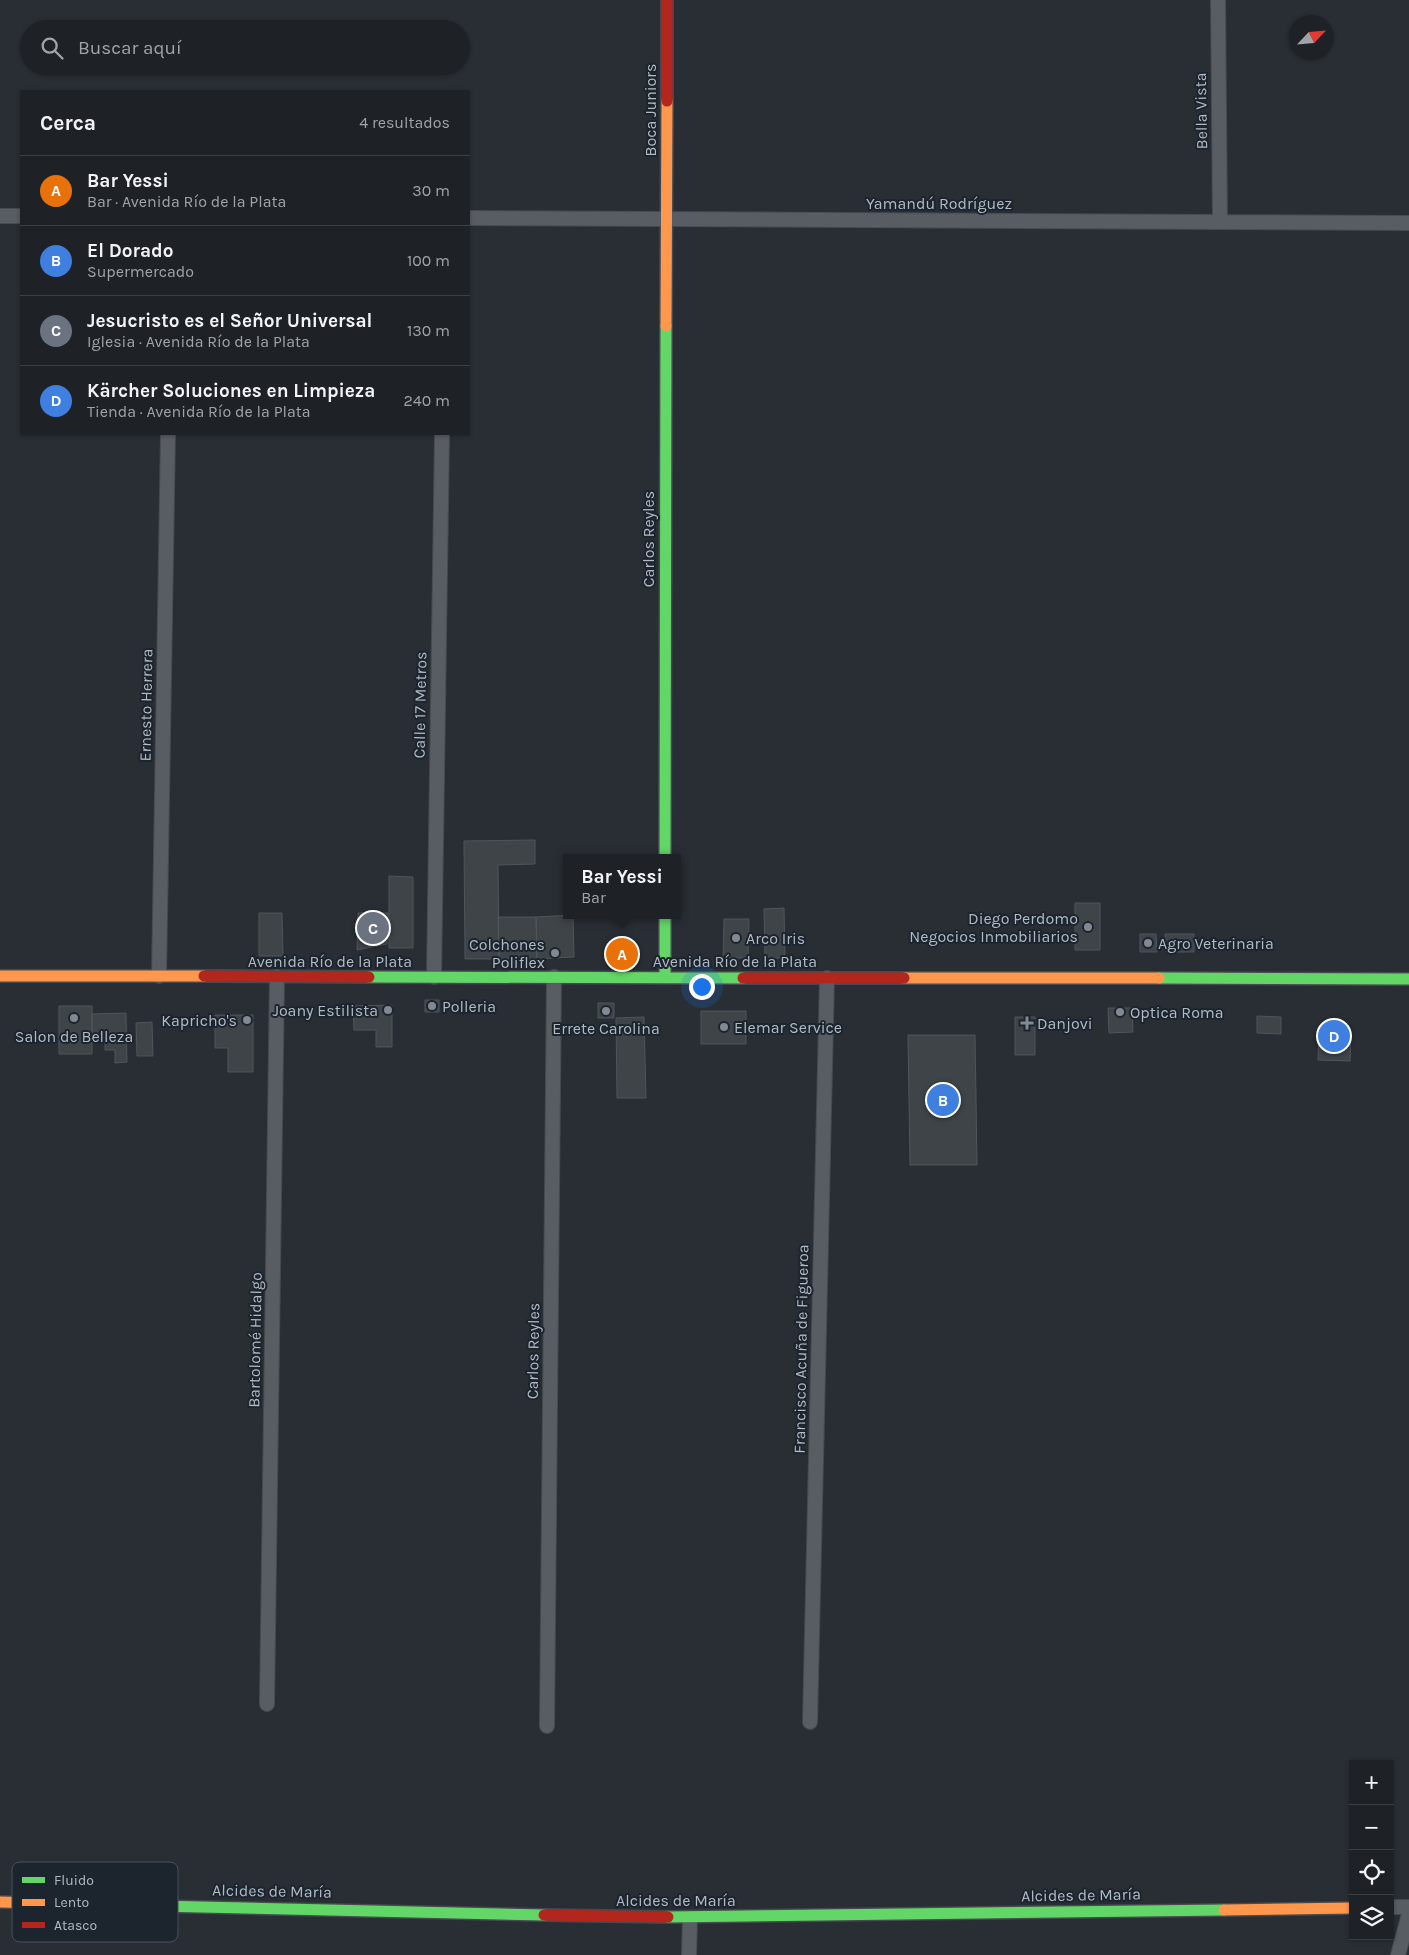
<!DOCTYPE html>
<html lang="es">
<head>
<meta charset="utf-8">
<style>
  :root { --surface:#1e2227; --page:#262a2f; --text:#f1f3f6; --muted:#a1a4a7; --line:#3c3f44; --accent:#ea580c }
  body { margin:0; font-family:Karla,sans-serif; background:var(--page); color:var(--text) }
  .controls { position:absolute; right:15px; bottom:15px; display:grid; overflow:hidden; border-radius:0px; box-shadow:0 1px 4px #0004 }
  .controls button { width:45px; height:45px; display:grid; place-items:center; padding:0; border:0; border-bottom:1px solid var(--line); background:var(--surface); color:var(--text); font:25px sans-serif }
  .compass { position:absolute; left:1289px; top:15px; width:45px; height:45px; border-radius:50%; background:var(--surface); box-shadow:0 1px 4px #0004; rotate:64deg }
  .you { position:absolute; left:701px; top:986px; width:18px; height:18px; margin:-12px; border:4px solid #fff; border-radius:50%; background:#1a73e8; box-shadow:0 0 0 8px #1a73e833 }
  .badge { display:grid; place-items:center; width:32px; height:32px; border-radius:50%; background:var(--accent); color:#fff; font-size:16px; font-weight:700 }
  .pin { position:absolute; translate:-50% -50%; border:2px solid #fff; box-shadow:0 1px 5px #0006 }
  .popup { position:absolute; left:563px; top:854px; width:118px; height:65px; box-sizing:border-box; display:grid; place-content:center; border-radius:0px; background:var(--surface); filter:drop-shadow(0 1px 4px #0005); font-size:16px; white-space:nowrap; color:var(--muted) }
  .popup b { font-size:19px; color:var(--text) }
  .popup::after { content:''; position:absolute; left:50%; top:100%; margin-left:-10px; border:10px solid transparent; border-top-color:var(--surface) }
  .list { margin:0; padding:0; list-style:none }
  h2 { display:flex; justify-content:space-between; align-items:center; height:65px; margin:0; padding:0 20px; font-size:21px }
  h2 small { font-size:16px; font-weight:400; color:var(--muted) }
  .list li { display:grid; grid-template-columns:32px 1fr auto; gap:15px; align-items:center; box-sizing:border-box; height:70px; padding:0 20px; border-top:1px solid var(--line) }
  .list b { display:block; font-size:19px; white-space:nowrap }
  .list p { margin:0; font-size:16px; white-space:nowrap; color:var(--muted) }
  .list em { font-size:16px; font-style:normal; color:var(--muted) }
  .icon { flex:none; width:28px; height:28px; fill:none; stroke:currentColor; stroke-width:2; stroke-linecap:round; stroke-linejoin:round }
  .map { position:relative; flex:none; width:1409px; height:1955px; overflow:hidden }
  .search { position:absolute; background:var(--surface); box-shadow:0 1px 4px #0004; left:20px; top:20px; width:450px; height:55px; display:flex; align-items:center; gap:12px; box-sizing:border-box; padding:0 18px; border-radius:28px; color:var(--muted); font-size:19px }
  .panel { position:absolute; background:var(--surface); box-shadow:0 1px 4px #0004; left:20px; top:90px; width:450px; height:345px; border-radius:0px }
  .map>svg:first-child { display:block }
</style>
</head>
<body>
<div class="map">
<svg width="1409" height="1955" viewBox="0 0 1409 1955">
  <rect width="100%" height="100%" fill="#282e34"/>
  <!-- building -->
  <path fill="#3f4449" stroke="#50555c" d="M535,840V864L498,865L499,959H465L464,841Z
    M389,876L413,877V948H389Z
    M1075,903H1100V950H1075Z
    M784,908L785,958H765L764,909Z
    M259,913H282L283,956H259Z
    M358,913H388L387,944L357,950Z
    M573,915L574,957L537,959L536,917Z
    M498,917H536L537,959H499Z
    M724,919H749L748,958H723Z
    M1140,934H1156L1157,952H1140Z
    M1165,934H1194V952H1166Z
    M611,942H632L633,965H612Z
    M425,1000H439V1012H425Z
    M598,1003H614V1018H598Z
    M392,1005V1047H376V1030H354L353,1006Z
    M59,1006H92V1054H59Z
    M1108,1008H1132L1133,1032L1109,1033Z
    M701,1011H746V1044H701Z
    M126,1013L127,1062L115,1063V1050H105V1040H92V1014Z
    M215,1015H253V1072H228V1048H215Z
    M1257,1016L1281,1017V1034L1257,1033Z
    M644,1017L646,1098H617L616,1018Z
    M1015,1017H1035V1055H1015Z
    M152,1022L153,1056H137L136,1023Z
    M1319,1032H1351L1350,1061L1318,1060Z
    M908,1035H975L977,1165H910Z"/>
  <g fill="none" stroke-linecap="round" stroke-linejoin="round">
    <!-- street casing -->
    <g stroke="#464a4f" stroke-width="16">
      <path id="street" d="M1218,0L1220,222
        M0,216H21
        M469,218L1409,223
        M159,976L168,434
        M434,977L442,434
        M267,1704L277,977
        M810,1722L827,978
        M547,1726L554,977
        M1390,1907H1409
        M689,1955L690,1918
        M1398,1955L1409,1914"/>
    </g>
    <!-- fast casing -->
    <g stroke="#464a4f" stroke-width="14">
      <path id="fast" d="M665,858L666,326
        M665,915V977
        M369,977L743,978
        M1159,978L1409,979
        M157,1906L544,1915
        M668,1917L1224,1910"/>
    </g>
    <!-- slow casing -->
    <g stroke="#464a4f" stroke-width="14">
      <path id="slow" d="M666,326L667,101
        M0,976H204
        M904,978H1159
        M0,1902L157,1906
        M1224,1910L1353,1908"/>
    </g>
    <!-- jam casing -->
    <g stroke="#464a4f" stroke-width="14">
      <path id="jam" d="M667,101V0
        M204,976L369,977
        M743,978H904
        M544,1915L668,1917"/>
    </g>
    <!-- street -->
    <use href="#street" stroke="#585c63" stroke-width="14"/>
    <!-- fast -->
    <use href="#fast" stroke="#63d668" stroke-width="11"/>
    <!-- slow -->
    <use href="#slow" stroke="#ff974d" stroke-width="11"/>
    <!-- jam -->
    <use href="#jam" stroke="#b3261e" stroke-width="11"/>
  </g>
  <!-- markers -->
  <g fill="#828993" stroke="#1c242e" stroke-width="2">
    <circle cx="1088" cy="927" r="5"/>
    <circle cx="736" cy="938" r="5"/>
    <circle cx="1148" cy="943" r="5"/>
    <circle cx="555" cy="953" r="5"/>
    <circle cx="432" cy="1006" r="5"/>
    <circle cx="388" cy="1010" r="5"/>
    <circle cx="606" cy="1011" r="5"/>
    <circle cx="1120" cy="1012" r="5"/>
    <circle cx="74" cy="1018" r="5"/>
    <circle cx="247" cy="1020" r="5"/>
    <path d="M1024.5 1015.5h5v5h5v5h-5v5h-5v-5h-5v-5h5z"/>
    <circle cx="724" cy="1027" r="5"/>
  </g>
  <g text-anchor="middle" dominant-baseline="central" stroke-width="4" stroke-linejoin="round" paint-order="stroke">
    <!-- street labels -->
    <g font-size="16" fill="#b2bac6" stroke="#1c242e">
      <text transform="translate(650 110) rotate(-90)">Boca Juniors</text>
      <text transform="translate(1201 111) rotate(-91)">Bella Vista</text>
      <text x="939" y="203">Yamandú Rodríguez</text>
      <text transform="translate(648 539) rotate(-90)">Carlos Reyles</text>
      <text transform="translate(146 705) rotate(-89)">Ernesto Herrera</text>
      <text transform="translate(420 705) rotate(-89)">Calle 17 Metros</text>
      <text x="330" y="961">Avenida Río de la Plata</text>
      <text x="735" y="961">Avenida Río de la Plata</text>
      <text transform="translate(255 1340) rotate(-89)">Bartolomé Hidalgo</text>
      <text transform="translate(801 1349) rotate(-89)">Francisco Acuña de Figueroa</text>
      <text transform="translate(533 1351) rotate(-89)">Carlos Reyles</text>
      <text transform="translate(272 1891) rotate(1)">Alcides de María</text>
      <text transform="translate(1081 1895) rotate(-1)">Alcides de María</text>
      <text x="676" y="1900">Alcides de María</text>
    </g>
    <!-- poi labels -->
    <g font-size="16" fill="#b2bac6" stroke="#1c242e" text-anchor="start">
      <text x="1078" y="918" text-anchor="end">Diego Perdomo<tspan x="1078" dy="18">Negocios Inmobiliarios</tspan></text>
      <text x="746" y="938">Arco Iris</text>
      <text x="1158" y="943">Agro Veterinaria</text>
      <text x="545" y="944" text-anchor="end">Colchones<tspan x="545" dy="18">Poliflex</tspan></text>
      <text x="442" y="1006">Polleria</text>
      <text x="378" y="1010" text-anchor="end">Joany Estilista</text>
      <text x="1130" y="1012">Optica Roma</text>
      <text x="237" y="1020" text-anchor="end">Kapricho's</text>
      <text x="1037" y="1023">Danjovi</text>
      <text x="734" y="1027">Elemar Service</text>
      <text x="606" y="1028" text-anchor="middle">Errete Carolina</text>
      <text x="74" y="1036" text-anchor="middle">Salon de Belleza</text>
    </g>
  </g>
  <!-- legend -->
  <rect x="12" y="1862" width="166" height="80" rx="8" fill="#1c242e" stroke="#49515c" stroke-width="1"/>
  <rect x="22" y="1877" width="23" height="6" fill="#63d668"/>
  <rect x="22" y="1899" width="23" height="7" fill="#ff974d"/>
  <rect x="22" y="1922" width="23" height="6" fill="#b3261e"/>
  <g font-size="14" fill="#b2bac6">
    <text x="54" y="1885">Fluido</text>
    <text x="54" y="1907">Lento</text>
    <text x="54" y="1930">Atasco</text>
  </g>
</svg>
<div class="controls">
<button>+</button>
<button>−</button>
<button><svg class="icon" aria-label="locate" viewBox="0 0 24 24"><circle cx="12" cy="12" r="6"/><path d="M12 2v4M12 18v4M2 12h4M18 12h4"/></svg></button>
<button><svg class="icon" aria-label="layers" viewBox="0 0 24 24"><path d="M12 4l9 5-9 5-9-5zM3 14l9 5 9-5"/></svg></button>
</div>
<svg class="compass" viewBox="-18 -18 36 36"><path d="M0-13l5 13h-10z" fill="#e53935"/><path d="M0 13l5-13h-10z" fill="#a1a4a7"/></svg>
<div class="you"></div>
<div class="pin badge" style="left:622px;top:954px;background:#e8710a">A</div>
<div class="popup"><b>Bar Yessi</b>Bar</div>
<div class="pin badge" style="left:943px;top:1100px;background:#3f7fe0">B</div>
<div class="pin badge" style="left:373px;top:928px;background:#6b7280">C</div>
<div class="pin badge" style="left:1334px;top:1036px;background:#3f7fe0">D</div>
<div class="search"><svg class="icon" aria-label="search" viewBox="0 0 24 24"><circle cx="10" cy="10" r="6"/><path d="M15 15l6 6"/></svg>Buscar aquí</div>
<section class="panel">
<h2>Cerca<small>4 resultados</small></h2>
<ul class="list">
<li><span class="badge" style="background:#e8710a">A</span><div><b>Bar Yessi</b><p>Bar · Avenida Río de la Plata</p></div><em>30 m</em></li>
<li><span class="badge" style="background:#3f7fe0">B</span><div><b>El Dorado</b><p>Supermercado</p></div><em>100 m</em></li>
<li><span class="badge" style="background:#6b7280">C</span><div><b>Jesucristo es el Señor Universal</b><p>Iglesia · Avenida Río de la Plata</p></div><em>130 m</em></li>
<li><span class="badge" style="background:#3f7fe0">D</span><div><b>Kärcher Soluciones en Limpieza</b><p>Tienda · Avenida Río de la Plata</p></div><em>240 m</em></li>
</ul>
</section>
</div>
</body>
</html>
